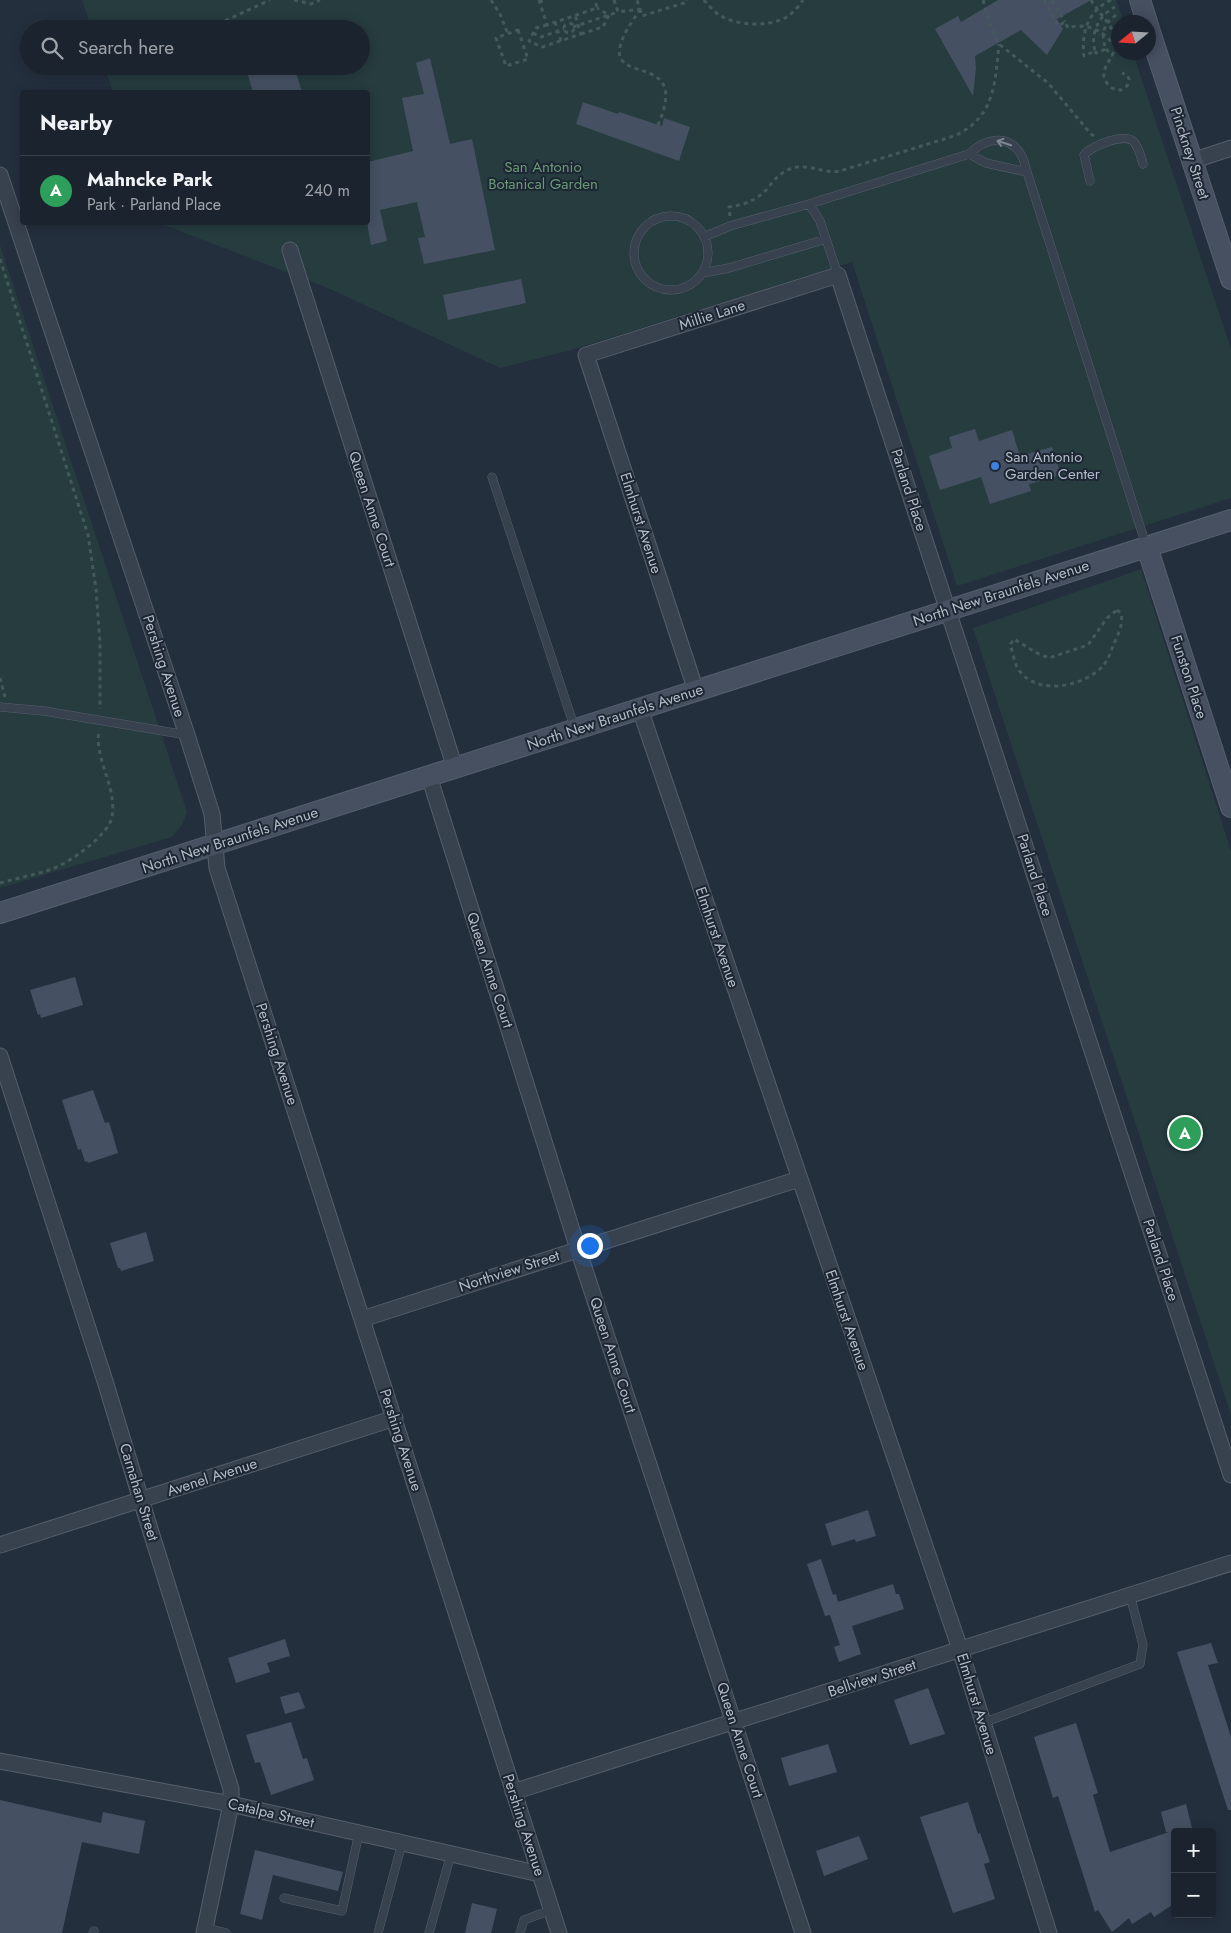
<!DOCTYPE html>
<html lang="en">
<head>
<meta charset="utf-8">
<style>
  :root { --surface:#1b232e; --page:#282f3a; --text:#f1f3f6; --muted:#a0a4aa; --line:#39404a; --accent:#8ab4f8 }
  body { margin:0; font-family:Jost,sans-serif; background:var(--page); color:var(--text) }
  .controls { position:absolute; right:15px; bottom:15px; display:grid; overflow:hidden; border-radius:5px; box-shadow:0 2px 12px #0003 }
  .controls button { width:45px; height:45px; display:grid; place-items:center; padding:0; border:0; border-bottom:1px solid var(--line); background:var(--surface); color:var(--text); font:25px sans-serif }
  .compass { position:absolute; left:1111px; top:15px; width:45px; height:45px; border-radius:50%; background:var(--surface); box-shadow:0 2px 12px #0003; rotate:252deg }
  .you { position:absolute; left:589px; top:1245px; width:18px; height:18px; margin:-12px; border:4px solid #fff; border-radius:50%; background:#1a73e8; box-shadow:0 0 0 8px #1a73e833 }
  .badge { display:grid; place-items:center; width:32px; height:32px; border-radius:50%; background:var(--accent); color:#fff; font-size:16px; font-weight:700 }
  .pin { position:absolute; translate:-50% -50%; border:2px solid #fff; box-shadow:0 1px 5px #0006 }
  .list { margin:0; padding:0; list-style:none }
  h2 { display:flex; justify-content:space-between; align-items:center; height:65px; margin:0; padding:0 20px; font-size:21px }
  h2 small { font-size:16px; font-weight:400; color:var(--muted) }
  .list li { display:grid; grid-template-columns:32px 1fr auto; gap:15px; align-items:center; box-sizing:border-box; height:70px; padding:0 20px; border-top:1px solid var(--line) }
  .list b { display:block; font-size:19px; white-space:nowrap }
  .list p { margin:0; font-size:16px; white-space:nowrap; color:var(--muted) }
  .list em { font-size:16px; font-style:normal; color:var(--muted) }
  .icon { flex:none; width:28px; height:28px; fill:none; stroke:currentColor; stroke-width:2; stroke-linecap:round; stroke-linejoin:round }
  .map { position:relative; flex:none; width:1231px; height:1933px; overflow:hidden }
  .search { position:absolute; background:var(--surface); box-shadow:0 2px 12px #0003; left:20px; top:20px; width:350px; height:55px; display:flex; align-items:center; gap:12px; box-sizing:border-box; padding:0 18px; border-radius:28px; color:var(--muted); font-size:19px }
  .panel { position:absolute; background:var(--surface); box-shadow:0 2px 12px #0003; left:20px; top:90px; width:350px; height:135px; border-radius:5px }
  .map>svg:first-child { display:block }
</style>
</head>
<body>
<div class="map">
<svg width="1231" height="1933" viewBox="0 0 1231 1933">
  <rect width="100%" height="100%" fill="#242f3e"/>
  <!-- green -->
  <path fill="#263c3f" d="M82,0H1116L1124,22H1118V52L1133,53L1231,349V498L957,586L852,262L571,350L500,368L328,288L159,223L368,222V92H113L104,66H361V29H92Z
    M0,245L187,812L182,825L172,837L0,888Z
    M1141,569L1231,851V1415L973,628Z"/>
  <!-- building -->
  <path fill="#455162" d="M998,0H1091L1057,19L1063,29L1047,55L1021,30L975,56L976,68L973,96L935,29L958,16L961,22Z
    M430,58L450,144L472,139L495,250L424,264L418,238L425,237L417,202L380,210L387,241L371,245L368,229V162L413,151L402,98L424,94L416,63Z
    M267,66H294L302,92H253L247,72Z
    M583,102L618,114L619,112L662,126L664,118L690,127L679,161L576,124Z
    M521,279L526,303L448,320L443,295Z
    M975,429L979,441L1012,430L1020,456L1052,447L1061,475L1029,484L1031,491L990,504L981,477L940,490L929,456L952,448L949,437Z
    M75,977L83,1005L41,1018L40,1014L38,1015L30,990Z
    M93,1090L105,1123L109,1122L118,1153L88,1163L87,1161L85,1162L81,1149L78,1150L62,1100Z
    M146,1232L154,1261L121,1271L120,1268H118L110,1243Z
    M868,1510L876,1536L856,1542L855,1539L832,1546L825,1524Z
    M821,1559L833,1595L836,1594L838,1602L893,1584L896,1594H899L904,1609L852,1626L861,1654L839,1662L834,1647L840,1645L830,1615L825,1616L807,1564Z
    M285,1639L290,1656L267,1663L270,1672L236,1683L228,1658Z
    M1211,1643L1218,1663L1208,1665L1231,1737V1810H1228L1177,1652Z
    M928,1688L945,1734L910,1745L894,1700Z
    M299,1692L305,1708L285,1714L280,1697Z
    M291,1722L303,1759L307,1758L314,1780L271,1795L260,1762L255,1763L246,1735Z
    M1076,1723L1098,1793L1093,1795L1110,1852L1169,1832H1166L1161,1812L1186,1804L1193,1832H1175V1903L1154,1917L1151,1912L1132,1924L1129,1918L1112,1932L1098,1910L1095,1912L1058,1796L1053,1798L1034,1737Z
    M828,1744L837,1772L789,1786L781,1758Z
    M0,1800L101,1823L103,1812L145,1821L139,1854L82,1842L62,1933H0Z
    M968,1802L978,1834L980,1833L990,1862L984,1864L995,1899L953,1913L920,1817Z
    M859,1836L868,1859L824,1876L816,1851Z
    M255,1850L343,1872L338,1891L273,1875L262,1920L240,1914Z
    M472,1903L497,1909L491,1933H465Z"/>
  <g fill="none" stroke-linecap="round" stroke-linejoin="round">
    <!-- lane casing -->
    <g stroke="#565f6c" stroke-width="9">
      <path id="lane" d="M969,154L986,163L1027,172
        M1090,181L1084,155C1091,146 1125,132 1134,142C1139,148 1141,157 1143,164
        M809,204L820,221L838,275
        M634 253a37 37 0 1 1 74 0a37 37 0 1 1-74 0Z
        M704,237L730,226L809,204L969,154C984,140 1006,132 1020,153C1024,158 1025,166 1027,172L1146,545
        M703,273L729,268L826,239
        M492,477L575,729
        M0,707L44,711L187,735
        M983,1723L1140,1664L1143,1645L1130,1595
        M284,1898L342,1911L359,1833
        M205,1928L226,1933
        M93,1933L94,1931
        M378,1933L402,1843
        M429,1933L451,1854
        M520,1933L524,1920L551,1910"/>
    </g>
    <!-- street casing -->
    <g stroke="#565f6c" stroke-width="17">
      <path id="street" d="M1192,161L1231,148
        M0,175L187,735L212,814L217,868L559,1933
        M290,250L455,768
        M696,691L586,355L838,275L1231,1475
        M640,709L960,1649L1049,1933
        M429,776L578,1249L803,1933
        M0,1056L105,1381L141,1500L231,1789V1804L204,1933
        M362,1319L799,1179
        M0,1545L395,1418
        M0,1761L231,1804L540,1874
        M513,1792L1231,1563"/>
    </g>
    <!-- secondary casing -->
    <g stroke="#565f6c" stroke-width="22">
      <path id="secondary" d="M1140,0L1147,22
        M1148,26L1231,279
        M1147,547L1231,807
        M0,913L1231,520"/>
    </g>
    <!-- path -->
    <path stroke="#44595c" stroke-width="3" stroke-dasharray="4 4" stroke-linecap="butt" d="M294,0L311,4L320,0
      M491,0L500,14L508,34
      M539,0L547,25L597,8L595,0
      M614,0L618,12L640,9L637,0
      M704,0C709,6 715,13 721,16C739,26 769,27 787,17C793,13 799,6 803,0
      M983,0L990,25L999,44L1048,83L1091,134L1094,136
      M1044,0L1058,26L1065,22L1068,28C1087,22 1105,31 1115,47C1113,60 1097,71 1107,83C1110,88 1115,90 1121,90L1127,86L1129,79L1127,75L1122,73
      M1052,0L1065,22
      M1091,0C1100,16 1117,27 1115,46
      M1111,0C1088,11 1081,32 1084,56L1095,51C1090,33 1099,15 1115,7
      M539,2L545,0
      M640,9C633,21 623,33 620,47C613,80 673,59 665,103C664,110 661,118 658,125
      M640,9L642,16L687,2V0
      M555,22L561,41
      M564 28a5 5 0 1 1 10 0a5 5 0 1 1-10 0Z
      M218,24L270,0
      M547,25L536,28L529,41L542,47L581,34L575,15
      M573,27L618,12
      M518,30L528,59L506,66L496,38Z
      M533,33L541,37L564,29
      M581,34L603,27L609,15L597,8
      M1106,49L1113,56
      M1095,51L1096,53L1106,49C1100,34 1104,22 1118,14
      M730,216L729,207C744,205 757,200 767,189C774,180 780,173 790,169C807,162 821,174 840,171L954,136C995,118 995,83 999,44
      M0,259L88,535L96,589L100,643V709
      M1117,610L1121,613C1123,623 1120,630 1116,639C1111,650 1109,661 1100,669C1079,688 1033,696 1017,667C1014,661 1013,652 1010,645L1014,639L1037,653L1049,658L1088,645L1107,618Z
      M0,678L5,697
      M0,883C17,878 35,875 52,869C69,863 108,836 112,817C113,812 113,803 112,798C109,775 95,754 99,730"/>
    <!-- lane -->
    <use href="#lane" stroke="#38414e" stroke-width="8"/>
    <!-- street -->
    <use href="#street" stroke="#38414e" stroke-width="15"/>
    <!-- secondary -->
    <use href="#secondary" stroke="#465061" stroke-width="20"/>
  </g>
  <!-- one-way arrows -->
  <defs><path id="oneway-shaft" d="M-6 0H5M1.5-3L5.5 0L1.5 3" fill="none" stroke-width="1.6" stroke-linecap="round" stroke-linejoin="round" transform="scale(1.25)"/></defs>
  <use stroke="#7c8592" href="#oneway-shaft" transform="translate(1004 143) rotate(-162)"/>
  <!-- markers -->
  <circle fill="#3f7fe0" stroke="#1d2633" stroke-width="2" cx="995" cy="466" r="5"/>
  <g text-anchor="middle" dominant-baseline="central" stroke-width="4" stroke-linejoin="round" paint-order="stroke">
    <!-- street labels -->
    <g font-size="15" fill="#b4bcc9" stroke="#1d2633">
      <text transform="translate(1190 153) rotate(72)">Pinckney Street</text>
      <text transform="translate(712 315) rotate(-18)">Millie Lane</text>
      <text transform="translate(909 490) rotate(72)">Parland Place</text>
      <text transform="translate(372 509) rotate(72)">Queen Anne Court</text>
      <text transform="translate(641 523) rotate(72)">Elmhurst Avenue</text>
      <text transform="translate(1001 593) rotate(-18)">North New Braunfels Avenue</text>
      <text transform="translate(164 666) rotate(72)">Pershing Avenue</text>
      <text transform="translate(1189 677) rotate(72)">Funston Place</text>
      <text transform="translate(615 717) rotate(-18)">North New Braunfels Avenue</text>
      <text transform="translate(230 840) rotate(-18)">North New Braunfels Avenue</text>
      <text transform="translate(1035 875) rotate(72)">Parland Place</text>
      <text transform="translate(717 937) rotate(71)">Elmhurst Avenue</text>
      <text transform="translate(490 970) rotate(72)">Queen Anne Court</text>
      <text transform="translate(277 1054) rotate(72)">Pershing Avenue</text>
      <text transform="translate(1161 1260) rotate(72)">Parland Place</text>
      <text transform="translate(509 1271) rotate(-18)">Northview Street</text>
      <text transform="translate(847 1320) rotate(71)">Elmhurst Avenue</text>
      <text transform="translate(613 1355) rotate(72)">Queen Anne Court</text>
      <text transform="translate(401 1440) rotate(72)">Pershing Avenue</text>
      <text transform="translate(212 1477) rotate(-18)">Avenel Avenue</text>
      <text transform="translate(139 1492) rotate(73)">Carnahan Street</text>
      <text transform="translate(872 1678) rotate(-18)">Bellview Street</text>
      <text transform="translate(977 1704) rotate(73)">Elmhurst Avenue</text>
      <text transform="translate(740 1740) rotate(72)">Queen Anne Court</text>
      <text transform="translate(271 1813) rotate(13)">Catalpa Street</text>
      <text transform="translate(524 1825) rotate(72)">Pershing Avenue</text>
    </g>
    <!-- park labels -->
    <g font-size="15" fill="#6b9a76" stroke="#1d2633">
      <text x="543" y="167">San Antonio<tspan x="543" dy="17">Botanical Garden</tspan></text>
    </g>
    <!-- poi labels -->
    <g font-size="15" fill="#b4bcc9" stroke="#1d2633" text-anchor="start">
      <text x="1005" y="457">San Antonio<tspan x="1005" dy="17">Garden Center</tspan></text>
    </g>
  </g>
</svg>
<div class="controls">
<button>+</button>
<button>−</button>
</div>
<svg class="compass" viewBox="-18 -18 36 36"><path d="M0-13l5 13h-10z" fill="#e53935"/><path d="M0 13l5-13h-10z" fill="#a0a4aa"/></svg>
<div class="you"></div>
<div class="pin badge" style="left:1185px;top:1133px;background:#2e9e5b">A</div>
<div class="search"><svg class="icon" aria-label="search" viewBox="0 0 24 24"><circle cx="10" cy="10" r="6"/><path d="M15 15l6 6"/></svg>Search here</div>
<section class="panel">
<h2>Nearby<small></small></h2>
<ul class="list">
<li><span class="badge" style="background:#2e9e5b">A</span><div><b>Mahncke Park</b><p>Park · Parland Place</p></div><em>240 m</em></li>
</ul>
</section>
</div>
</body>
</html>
